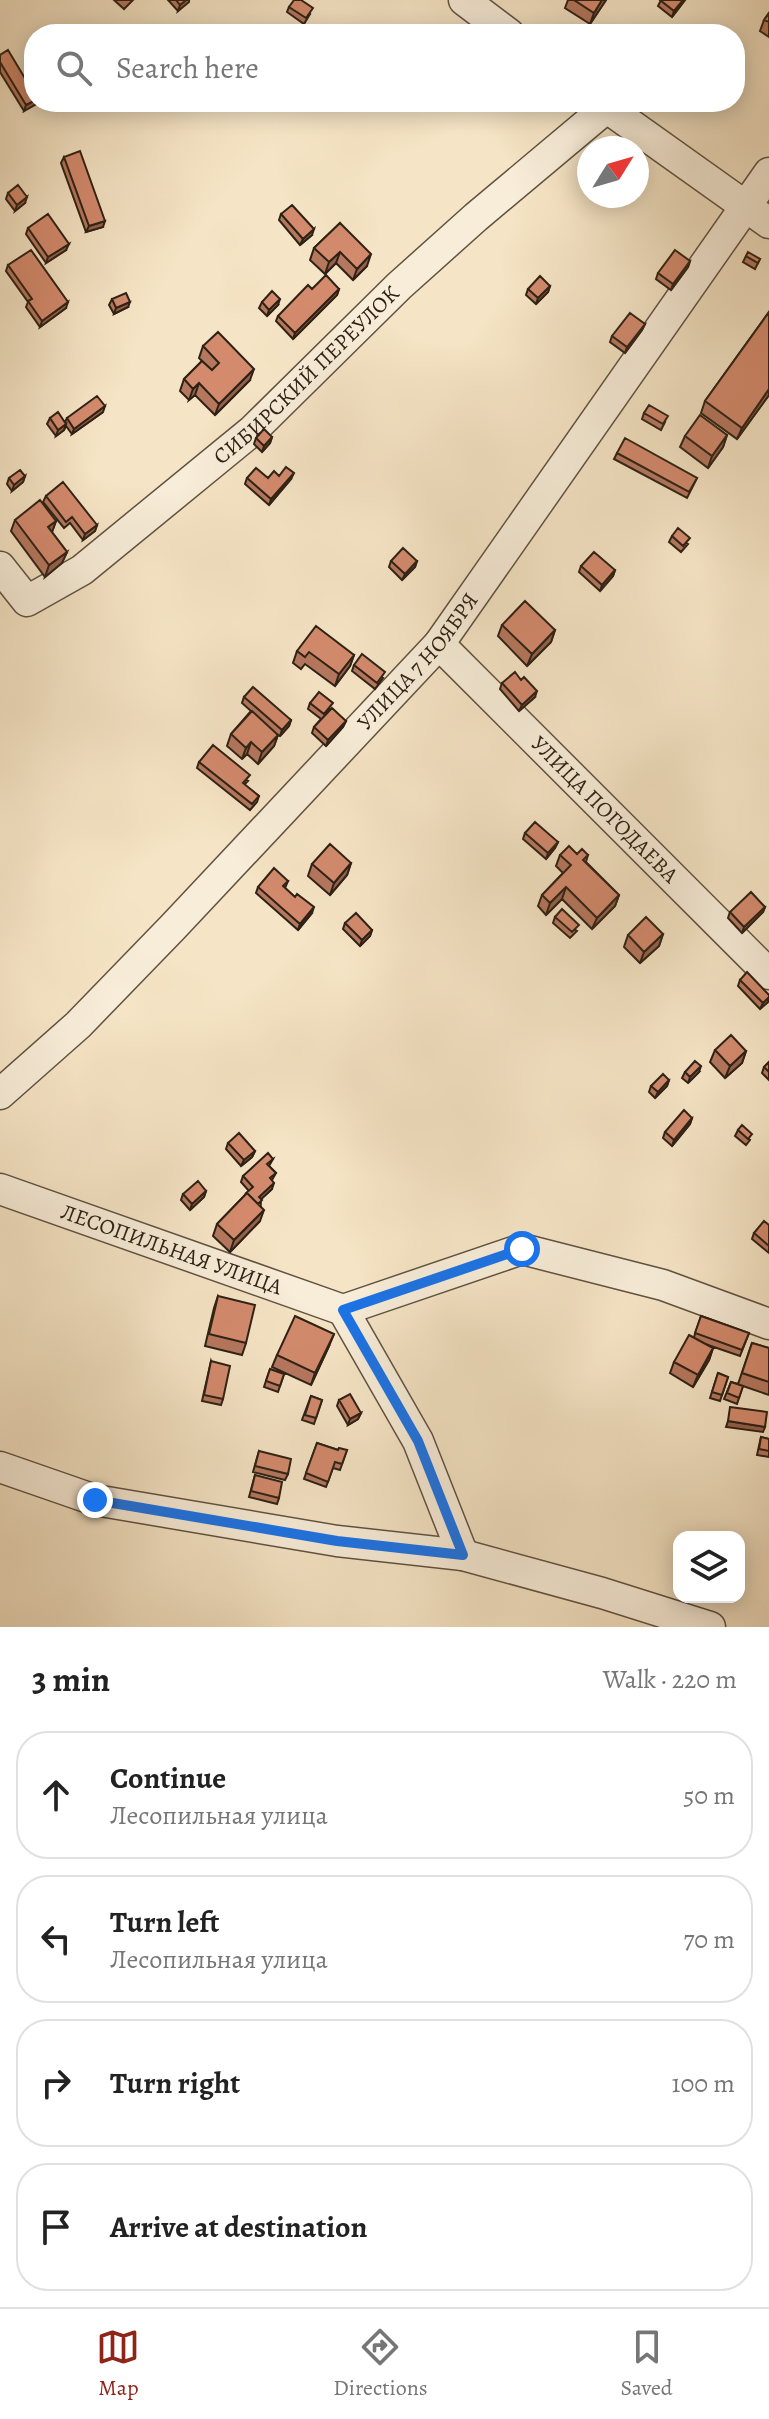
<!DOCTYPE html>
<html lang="en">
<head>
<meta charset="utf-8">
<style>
  :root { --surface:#fff; --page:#f6f6f6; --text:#222; --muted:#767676; --line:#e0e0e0; --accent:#8f2418 }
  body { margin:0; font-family:Alegreya,serif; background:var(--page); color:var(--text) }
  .controls { position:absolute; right:24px; bottom:24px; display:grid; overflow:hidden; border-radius:16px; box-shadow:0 4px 20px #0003 }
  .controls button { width:72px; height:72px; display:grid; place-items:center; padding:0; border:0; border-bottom:2px solid var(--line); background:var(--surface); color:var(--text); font:40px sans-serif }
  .compass { position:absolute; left:577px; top:136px; width:72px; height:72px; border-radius:50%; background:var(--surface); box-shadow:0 4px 20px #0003; rotate:53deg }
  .stop { position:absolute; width:24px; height:24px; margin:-18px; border:6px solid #1a73e8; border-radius:50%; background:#fff }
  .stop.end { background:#1a73e8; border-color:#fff; box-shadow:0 2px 8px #0008 }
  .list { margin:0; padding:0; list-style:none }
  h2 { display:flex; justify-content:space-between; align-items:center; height:104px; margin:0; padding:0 32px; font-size:34px }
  h2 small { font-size:26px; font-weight:400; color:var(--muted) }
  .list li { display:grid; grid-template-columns:52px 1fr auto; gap:24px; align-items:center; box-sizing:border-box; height:128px; margin:0 16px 16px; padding:0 16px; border:2px solid var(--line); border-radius:32px }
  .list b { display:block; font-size:30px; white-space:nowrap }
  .list p { margin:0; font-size:26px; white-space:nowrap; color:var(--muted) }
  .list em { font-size:26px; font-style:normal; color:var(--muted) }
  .icon { flex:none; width:44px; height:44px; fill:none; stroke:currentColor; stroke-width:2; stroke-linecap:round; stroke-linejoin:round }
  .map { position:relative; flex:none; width:769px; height:1627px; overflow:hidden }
  .search { position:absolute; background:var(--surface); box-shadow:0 4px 20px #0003; left:24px; right:24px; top:24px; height:88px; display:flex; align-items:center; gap:20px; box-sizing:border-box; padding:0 28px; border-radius:32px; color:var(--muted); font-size:30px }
  .sheet { height:680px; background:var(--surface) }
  nav { display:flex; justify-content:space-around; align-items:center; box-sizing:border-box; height:112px; border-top:2px solid var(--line); background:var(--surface); font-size:22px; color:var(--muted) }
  nav a { display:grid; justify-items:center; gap:4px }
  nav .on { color:var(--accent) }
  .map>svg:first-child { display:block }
</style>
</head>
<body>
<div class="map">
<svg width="769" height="1627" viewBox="0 0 769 1627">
  <rect width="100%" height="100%" fill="#f5e4c5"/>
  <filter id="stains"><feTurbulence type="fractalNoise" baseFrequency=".0025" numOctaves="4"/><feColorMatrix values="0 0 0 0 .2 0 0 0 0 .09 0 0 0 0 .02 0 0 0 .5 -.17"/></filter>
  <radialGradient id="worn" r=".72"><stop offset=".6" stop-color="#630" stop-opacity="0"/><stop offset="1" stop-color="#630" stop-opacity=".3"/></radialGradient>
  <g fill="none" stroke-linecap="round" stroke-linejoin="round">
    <!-- minor casing -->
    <g stroke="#605241" stroke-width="33">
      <g id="minor">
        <path d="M464,0L509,34"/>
        <path d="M599,102L769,223"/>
        <path id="s1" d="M0,567L27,601L82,570L253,430L399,286L476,217L606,108"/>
        <path id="s2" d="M439,644L769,974"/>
        <path id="s3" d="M0,1094L78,1025L173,927L439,644L769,173"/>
        <path id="s4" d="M0,1189L343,1310L522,1249L663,1285L769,1324"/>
        <path d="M343,1310L418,1441L463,1555"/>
        <path d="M0,1467L95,1500L337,1541L463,1555L602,1593L710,1627"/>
      </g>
    </g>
    <!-- minor -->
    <use href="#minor" stroke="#f8edd9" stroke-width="30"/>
  </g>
  <!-- wall -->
  <path fill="#b5775e" stroke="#2e2115" stroke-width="2" d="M114,0H133L124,9Z
    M168,0H189L178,11Z
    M568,0H606L590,24L565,8Z
    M661,0H685L672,17L658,6Z
    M289,7L310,14L304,24L287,12Z
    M769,13V37L760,31L764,20Z
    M0,55L34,102L24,111L0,72Z
    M64,157L103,227L86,232L61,163Z
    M8,193L25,203L15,211L6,199Z
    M281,214L312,235L300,245L279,220Z
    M340,223L367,266L353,280L336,263L325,274L310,260L314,248Z
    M28,228L66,250L46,263L26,234Z
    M746,256L760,259L755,269L743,262Z
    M690,261L688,267L671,290L656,279L658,273Z
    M8,265L66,308L40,327L26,307L28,302L6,271Z
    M550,286L548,292L536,304L526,295L528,289Z
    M312,289H339L337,295L293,339L276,321L278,316Z
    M112,299L128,307L114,314L109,305Z
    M262,302L278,305L267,316L259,308Z
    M769,312V395L737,439L701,413L705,401Z
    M645,324L642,330L625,353L610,342L612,336Z
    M203,346L250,380L215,415L195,395L189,400L180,391L184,379L202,361L199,358Z
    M103,412L72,434L66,426L64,430L56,436L47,424L50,418L65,422L67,418Z
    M644,413L665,422L661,430L642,419Z
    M727,435L723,447L708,468L680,447L685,436Z
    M272,437L270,443L262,452L254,444L256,438Z
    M617,453L697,478L687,498L614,459Z
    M25,476L23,482L12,491L7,484L9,478Z
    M279,476L291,479L269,505L245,484L247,478H268Z
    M46,496L97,525L95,531L83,540L70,523L64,528L43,502Z
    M15,520L56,521L52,532L67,552L62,563L45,577L11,531Z
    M672,536L688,544L681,552L669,542Z
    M391,561H417L415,567L402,580L389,567Z
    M581,566L615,570L613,576L600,591L579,572Z
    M502,625L555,630L551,642L527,666L498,636Z
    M297,651L354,655L350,666L335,686L305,664L301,669L293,663Z
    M354,665L383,678L375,689L352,671Z
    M502,683L535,697L519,711L500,689Z
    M244,697L291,720L289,726L280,736L278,735L274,746L258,764L247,754L242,759L227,746L231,734L251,711L242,703Z
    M310,703L330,709L325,715L346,721L343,727L326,746L312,733L314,727L321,719L308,709Z
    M199,762L248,781L244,785L259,796L257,802L250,810L197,768Z
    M525,833L558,842L555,848L546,859L523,839Z
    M577,854L588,855L586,862L619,895L615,906L592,929L562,899L546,915L538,906L542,895L563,873L556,866L560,855Z
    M351,863L347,875L330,895L308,876L312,864Z
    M288,881L285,888L312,913L298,930L256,893L258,887Z
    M765,907L763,912L742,933L728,918L730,912Z
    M555,917L577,931L570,938L553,923Z
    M345,923L372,930L370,936L360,946L343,929Z
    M663,934L659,946L640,963L624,947L628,935Z
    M740,980L769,995L768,1002L760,1009L738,986Z
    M715,1050L746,1051L742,1063L725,1078L710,1062Z
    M769,1062V1080L762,1073L764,1067Z
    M685,1072H699L688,1083L682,1078Z
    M669,1080L667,1086L655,1098L649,1092L651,1086Z
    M692,1118L690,1124L672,1146L663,1138L665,1132Z
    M738,1130L750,1140L746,1145L735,1136Z
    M228,1143L255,1151L252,1157L241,1166L226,1149Z
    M273,1159L269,1166L276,1173L272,1180V1189L261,1199L260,1221L230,1252L213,1236L217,1224L249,1191L241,1182L243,1176Z
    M206,1191L204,1197L190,1210L181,1200L183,1194Z
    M769,1225V1253L752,1239L754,1233Z
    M218,1296L246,1343L242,1355L205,1346L214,1308Z
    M701,1316L749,1333L740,1356L705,1344L713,1348L709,1360L693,1387L670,1373L674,1362L694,1337Z
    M752,1343L769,1348V1395L743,1386L737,1404L724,1399L731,1382L738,1384Z
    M329,1346L311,1385L272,1367L277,1355Z
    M211,1361L223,1399L221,1405L202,1401Z
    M270,1369L284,1374L278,1392L264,1387Z
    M718,1373L728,1377L720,1401L710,1398Z
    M311,1396L322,1400L314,1424L302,1420Z
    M339,1400L361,1413L358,1419L348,1425L337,1406Z
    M761,1437L769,1439V1457L757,1455Z
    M317,1443L338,1450H347L340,1470L333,1468L326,1487L304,1479Z
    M259,1451L288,1474L285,1480L253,1472Z
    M255,1475L279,1498L277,1504L249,1497Z"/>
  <!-- shaded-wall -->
  <path fill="#94614c" stroke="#2e2115" stroke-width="2" d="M186,0H189V2L178,11L180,5Z
    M602,0H606L590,24L594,13Z
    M683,0H685L672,17L674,11Z
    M34,101V102H40L24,111L26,105Z
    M27,197L25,203L15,211L17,205Z
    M105,221L103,227L86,232L89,226Z
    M314,229L312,235L300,245L303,239Z
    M69,244L66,250L46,263L48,257Z
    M340,252L336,263L325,274L329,262Z
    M371,254L367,266L353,280L357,269Z
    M690,261L688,267L671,290L673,284Z
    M550,286L548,292L536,304L538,298Z
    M339,289L337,295L293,339L295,333Z
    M280,299L278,305L267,316L269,310Z
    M68,302L66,308L40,327L42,321Z
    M130,302L128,307L114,314L116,308Z
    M645,324L642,330L625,353L627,347Z
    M254,369L250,380L215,415L219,404Z
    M199,383L195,395L189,400L193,389Z
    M769,389V395L737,439L742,428Z
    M105,406L103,412L72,434L74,429Z
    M66,424L64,430L56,436L58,430Z
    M727,435L723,447L708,468L712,456Z
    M272,437L270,443L262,452L264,446Z
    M294,473L291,479L269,505L271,499Z
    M25,476L23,482L12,491L14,485Z
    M56,521L52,532L48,527Z
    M97,525L95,531L83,540L85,534Z
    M67,552L62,563L45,577L49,565Z
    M417,561L415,567L402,580L405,574Z
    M615,570L613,576L600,591L602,585Z
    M555,630L551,642L527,666L532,654Z
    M354,655L350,666L335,686L339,674Z
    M537,691L535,697L519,711L522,705Z
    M291,720L289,726L280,736L282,730Z
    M346,721L343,727L326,746L328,740Z
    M278,735L274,746L258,764L262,752Z
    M251,742L247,754L242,759L246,748Z
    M558,842L555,848L546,859L548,853Z
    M351,863L347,875L330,895L334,883Z
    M566,887L562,899L546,915L550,903Z
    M619,895L615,906L592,929L597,918Z
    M314,907L312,913L298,930L300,924Z
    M765,907L763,912L742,933L744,927Z
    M372,930L370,936L360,946L362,940Z
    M663,934L659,946L640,963L644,952Z
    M769,997L768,1002L760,1009L763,1003Z
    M746,1051L742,1063L725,1078L730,1066Z
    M701,1066L699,1072L688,1083L690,1077Z
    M669,1080L667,1086L655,1098L658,1092Z
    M692,1118L690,1124L672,1146L674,1140Z
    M255,1151L252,1157L241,1166L244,1160Z
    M274,1183L272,1189L257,1203L259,1197Z
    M206,1191L204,1197L190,1210L192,1204Z
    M264,1210L260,1221L230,1252L234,1240Z
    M334,1334L329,1346L311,1385L315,1373Z
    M713,1348L709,1360L693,1387L698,1375Z
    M361,1413L358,1419L348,1425L350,1419Z
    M728,1421L765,1427L763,1432L726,1427Z"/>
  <!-- building -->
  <path fill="#d38a6d" stroke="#2e2115" stroke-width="2" d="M176,0H186L180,5Z
    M294,0H301L313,8L306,18L289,7Z
    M574,0H602L594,13Z
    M660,0H683L674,11Z
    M769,13V22L764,20Z
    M8,50L26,80L34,76V101L26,105L0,62V55Z
    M80,151L105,221L89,226L64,157Z
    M18,185L27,197L17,205L8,193Z
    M292,205L314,229L303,239L281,214Z
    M48,214L69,244L48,257L28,228Z
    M340,223L371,254L357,269L340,252L329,262L314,248Z
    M31,250L68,302L42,321L28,301L32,299L8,265Z
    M675,250L690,261L673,284L658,273Z
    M748,252L760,259L758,263L746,256Z
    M326,275L339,289L295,333L278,316L308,285L312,289Z
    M540,276L550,286L538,298L528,289Z
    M272,291L280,299L269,310L262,302Z
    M126,293L130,302L116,308L112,299Z
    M769,312V389L742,428L705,401Z
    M630,313L645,324L627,347L612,336Z
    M218,332L254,369L219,404L199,383L193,389L184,379L202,361L212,370L219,363L203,346Z
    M97,396L105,406L74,429L67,418Z
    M649,405L668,416L663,424L644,413Z
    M58,412L66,424L58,430L50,418Z
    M700,415L727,435L712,456L685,436Z
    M264,429L272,437L264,446L256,438Z
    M625,438L697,478L689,492L617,453Z
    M286,467L294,473L271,499L247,478L256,468L268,478L274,471L279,476Z
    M20,470L25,476L14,485L9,478Z
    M63,482L97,525L85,534L72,517L66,522L46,496Z
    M40,500L56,521L48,527L67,552L49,565L15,520Z
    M678,528L690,538L683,546L672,536Z
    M403,548L417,561L405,574L391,561Z
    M594,552L615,570L602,585L581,566Z
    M525,601L555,630L532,654L502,625Z
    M316,626L354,655L339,674L309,652L305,657L297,651Z
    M362,654L385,672L377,683L354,665Z
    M515,672L521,680L524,677L537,691L522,705L502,683Z
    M253,687L291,720L282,730L244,697Z
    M319,692L333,703L324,714L310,703Z
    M332,708L346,721L328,740L314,727Z
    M252,711L278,735L262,752L251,742L246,748L231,734Z
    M213,745L250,775L243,783L259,796L252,804L199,762Z
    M535,822L558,842L548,853L525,833Z
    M330,844L351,863L334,883L312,864Z
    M569,846L577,854L582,849L588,855L583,860L619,895L597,918L566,887L550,903L542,895L571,865L560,855Z
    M274,868L288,881L283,886L295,897L297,894L314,907L300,924L258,887Z
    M751,892L765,907L744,927L730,912Z
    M562,909L579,925L572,932L555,917Z
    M356,913L372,930L362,940L345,923Z
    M646,917L663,934L644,952L628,935Z
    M747,972L769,995V997L763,1003L740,980Z
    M731,1035L746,1051L730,1066L715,1050Z
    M695,1061L701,1066L690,1077L685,1072Z
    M769,1062V1072L764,1067Z
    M663,1074L669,1080L658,1092L651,1086Z
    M684,1110L692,1118L674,1140L665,1132Z
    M742,1125L752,1134L748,1139L738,1130Z
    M239,1133L255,1151L244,1160L228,1143Z
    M268,1153L273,1159L267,1164L276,1173L270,1178L274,1183L259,1197L262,1200L258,1204L247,1193L245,1194L253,1187L243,1176Z
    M198,1181L206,1191L192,1204L183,1194Z
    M247,1193L264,1210L234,1240L217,1224Z
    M764,1221L769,1225V1246L754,1233Z
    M218,1296L255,1305L246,1343L209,1334Z
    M295,1316L334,1334L315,1373L277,1355Z
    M701,1316L749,1333L742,1350L695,1333Z
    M689,1335L713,1348L698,1375L674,1362Z
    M752,1343L769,1348V1382L742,1373Z
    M211,1361L230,1366L223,1399L204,1395Z
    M270,1369L284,1374L280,1386L266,1381Z
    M718,1373L728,1377L722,1395L712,1392Z
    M731,1382L743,1386L739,1398L727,1393Z
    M350,1394L361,1413L350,1419L339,1400Z
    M311,1396L322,1400L316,1418L305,1415Z
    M730,1407L767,1412L765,1427L728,1421Z
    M761,1437L769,1439V1451L759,1449Z
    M317,1443L338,1450L339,1448L347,1450L342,1464L335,1462L328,1482L306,1473Z
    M259,1451L291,1459L288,1474L255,1466Z
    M255,1475L282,1482L279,1498L251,1491Z"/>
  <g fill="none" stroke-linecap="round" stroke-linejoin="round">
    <!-- route -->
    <path stroke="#1a73e8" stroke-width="10" d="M95,1500L337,1541L463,1555L418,1441L343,1310L522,1249"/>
  </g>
  <g text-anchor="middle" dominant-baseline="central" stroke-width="6" stroke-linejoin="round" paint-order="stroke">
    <!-- street labels -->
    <g font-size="22" fill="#2e2115" stroke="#f8edd9">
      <text stroke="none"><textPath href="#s1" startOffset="404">СИБИРСКИЙ ПЕРЕУЛОК</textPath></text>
      <text stroke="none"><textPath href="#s3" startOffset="602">УЛИЦА 7 НОЯБРЯ</textPath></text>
      <text stroke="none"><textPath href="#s2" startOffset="234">УЛИЦА ПОГОДАЕВА</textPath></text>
      <text stroke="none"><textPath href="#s4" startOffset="182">ЛЕСОПИЛЬНАЯ УЛИЦА</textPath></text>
    </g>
  </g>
  <rect width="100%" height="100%" filter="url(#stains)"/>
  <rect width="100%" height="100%" fill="url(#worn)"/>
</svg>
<div class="controls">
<button><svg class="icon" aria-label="layers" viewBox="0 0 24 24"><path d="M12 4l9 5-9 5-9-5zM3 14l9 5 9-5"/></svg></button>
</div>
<svg class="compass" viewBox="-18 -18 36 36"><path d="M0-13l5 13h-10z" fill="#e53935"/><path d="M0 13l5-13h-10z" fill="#767676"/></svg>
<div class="stop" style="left:522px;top:1249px"></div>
<div class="stop end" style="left:95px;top:1500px"></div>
<div class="search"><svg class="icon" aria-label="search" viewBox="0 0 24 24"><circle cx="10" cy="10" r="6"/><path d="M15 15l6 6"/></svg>Search here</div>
</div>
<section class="sheet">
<h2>3 min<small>Walk · 220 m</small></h2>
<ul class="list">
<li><svg class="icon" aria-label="ahead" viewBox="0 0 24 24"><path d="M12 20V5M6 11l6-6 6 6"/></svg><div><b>Continue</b><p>Лесопильная улица</p></div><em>50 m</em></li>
<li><svg class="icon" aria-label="left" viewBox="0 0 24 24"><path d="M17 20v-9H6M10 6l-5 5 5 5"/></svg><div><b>Turn left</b><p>Лесопильная улица</p></div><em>70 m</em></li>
<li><svg class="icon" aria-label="right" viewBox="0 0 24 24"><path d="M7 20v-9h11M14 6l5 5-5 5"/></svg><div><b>Turn right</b></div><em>100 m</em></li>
<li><svg class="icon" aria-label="arrive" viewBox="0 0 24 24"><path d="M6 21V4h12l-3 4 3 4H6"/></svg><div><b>Arrive at destination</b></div></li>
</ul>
</section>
<nav>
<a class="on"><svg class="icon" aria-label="map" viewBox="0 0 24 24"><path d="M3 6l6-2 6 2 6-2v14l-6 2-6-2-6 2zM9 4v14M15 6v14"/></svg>Map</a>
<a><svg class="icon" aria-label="directions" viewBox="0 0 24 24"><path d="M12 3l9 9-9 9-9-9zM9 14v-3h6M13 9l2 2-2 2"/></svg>Directions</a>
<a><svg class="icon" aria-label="saved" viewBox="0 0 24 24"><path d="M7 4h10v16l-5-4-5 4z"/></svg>Saved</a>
</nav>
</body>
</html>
